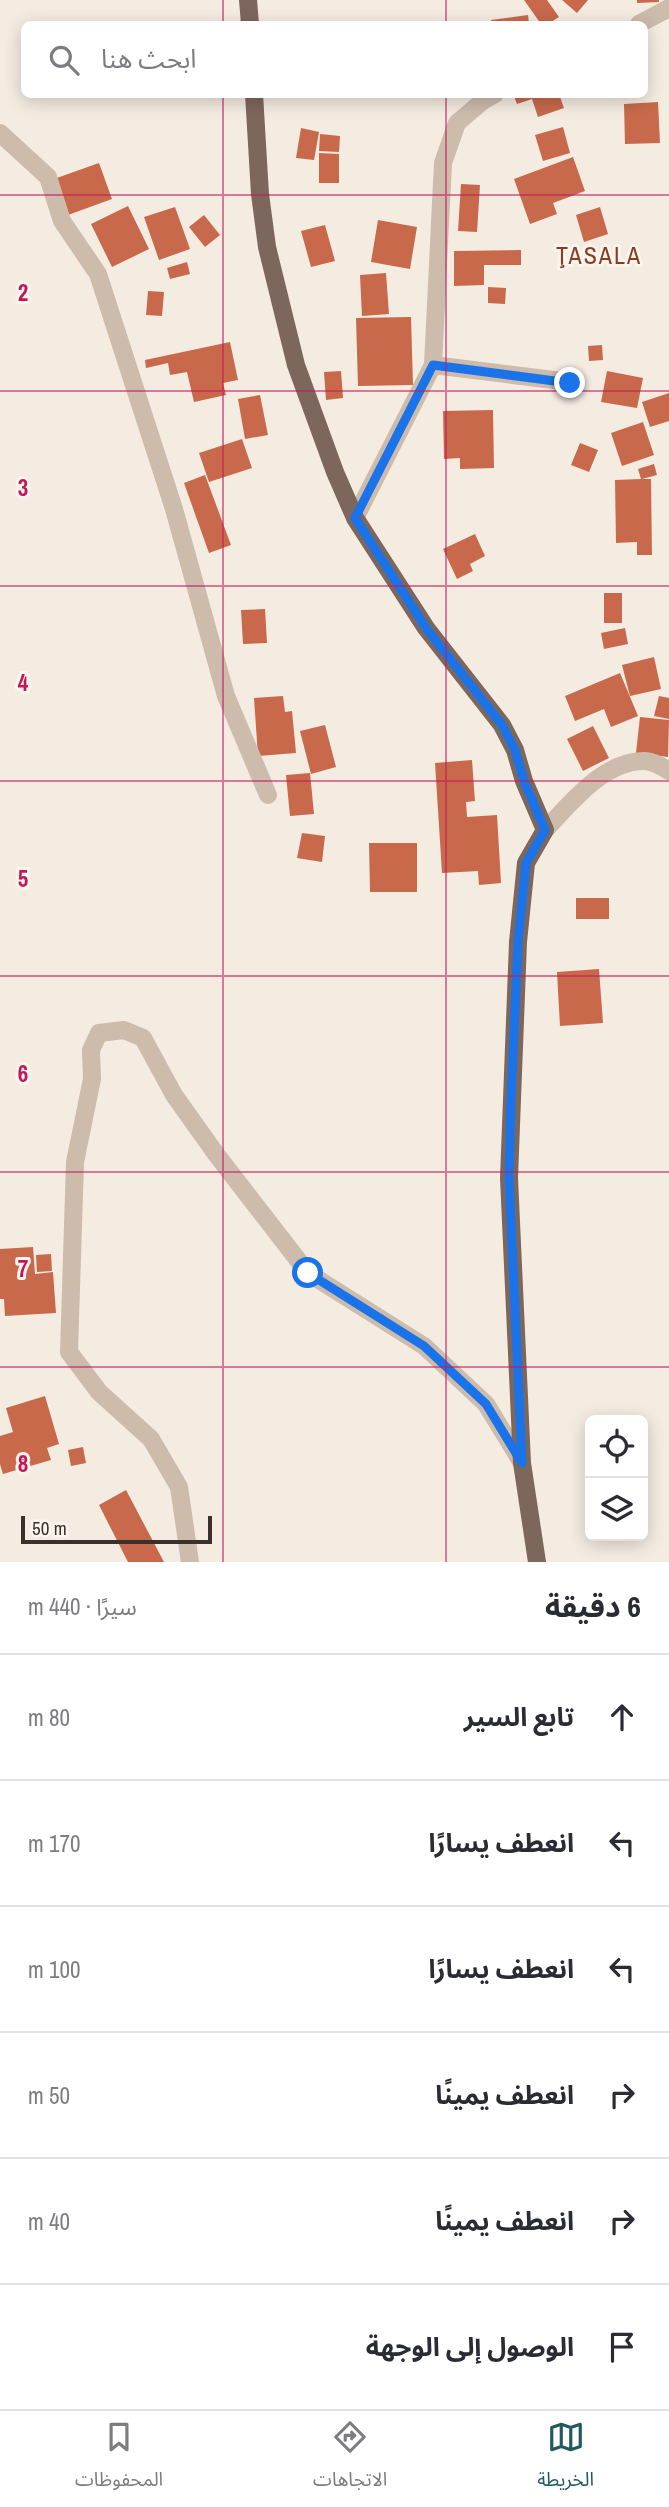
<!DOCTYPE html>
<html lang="ar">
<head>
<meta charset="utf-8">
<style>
  :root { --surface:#fff; --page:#f7f7f7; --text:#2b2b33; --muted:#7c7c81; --line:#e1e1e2; --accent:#1f5a5e }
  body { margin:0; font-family:"Archivo Narrow","Noto Sans Arabic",sans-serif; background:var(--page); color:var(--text); direction:rtl }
  .controls { position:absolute; right:21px; bottom:21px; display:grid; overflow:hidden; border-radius:10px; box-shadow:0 4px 18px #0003 }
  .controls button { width:63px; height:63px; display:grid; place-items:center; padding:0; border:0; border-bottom:2px solid var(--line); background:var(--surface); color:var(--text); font:35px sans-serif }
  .scale { position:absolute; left:21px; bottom:18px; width:191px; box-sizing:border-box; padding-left:7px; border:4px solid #3b302b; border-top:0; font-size:19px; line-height:24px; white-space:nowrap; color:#3b302b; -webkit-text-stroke:5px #fbf5ee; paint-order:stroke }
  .stop { position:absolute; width:21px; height:21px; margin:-16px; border:5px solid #1a73e8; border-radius:50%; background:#fff }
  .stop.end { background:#1a73e8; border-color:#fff; box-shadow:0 2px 7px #0008 }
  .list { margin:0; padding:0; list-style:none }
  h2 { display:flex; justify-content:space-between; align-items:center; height:91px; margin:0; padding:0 28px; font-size:30px }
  h2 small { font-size:23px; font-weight:400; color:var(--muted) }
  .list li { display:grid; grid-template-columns:46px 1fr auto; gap:21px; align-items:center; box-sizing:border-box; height:126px; padding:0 28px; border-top:2px solid var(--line) }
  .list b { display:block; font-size:26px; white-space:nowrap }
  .list em { font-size:23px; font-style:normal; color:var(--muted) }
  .icon { flex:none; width:38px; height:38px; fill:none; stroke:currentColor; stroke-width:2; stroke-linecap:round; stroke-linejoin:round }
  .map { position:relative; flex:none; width:669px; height:1562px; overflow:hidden; direction:ltr }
  .search { position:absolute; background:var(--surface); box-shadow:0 4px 18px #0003; left:21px; right:21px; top:21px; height:77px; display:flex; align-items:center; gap:18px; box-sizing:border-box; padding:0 24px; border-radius:10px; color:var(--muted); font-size:26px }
  .sheet { height:847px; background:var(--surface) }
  nav { display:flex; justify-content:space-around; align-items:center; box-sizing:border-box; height:98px; border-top:2px solid var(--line); background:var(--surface); font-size:19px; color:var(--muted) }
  nav a { display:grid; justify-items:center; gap:4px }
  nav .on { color:var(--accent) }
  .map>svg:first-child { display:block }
</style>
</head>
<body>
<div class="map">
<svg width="669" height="1562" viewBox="0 0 669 1562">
  <rect width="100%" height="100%" fill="#f4ebe1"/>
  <!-- building -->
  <path fill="#c8694b" d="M524,0H547L559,17L548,24H541Z
    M562,0H588L577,13Z
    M637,0H659V2L637,3Z
    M528,15L529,24H492L491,20Z
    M513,94H559L564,108L538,117L532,99L517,104Z
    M658,102L660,143L625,144L624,104Z
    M563,127L570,153L543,161L535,135Z
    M301,128L319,132L314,160L296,158Z
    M320,134L340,136L339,152L319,151Z
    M319,153L339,154V183H319Z
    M573,157L585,191L553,203L557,214L530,224L514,179Z
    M99,163L112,199L68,215L54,179Z
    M461,184L480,185L477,232L458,231Z
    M128,206L149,249L112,267L91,224Z
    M175,207L190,249L159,260L144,217Z
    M600,207L608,234L584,242L576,215Z
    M204,215L220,235L205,247L189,227Z
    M378,220L417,227L410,269L371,262Z
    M325,225L335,261L311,267L301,231Z
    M521,250V265H484V285L454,286V251Z
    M187,262L190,274L170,279L167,268Z
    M386,273L389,314L362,316L360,275Z
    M488,287L506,288L505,304L488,303Z
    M148,291L164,292L162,316L146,315Z
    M411,317L413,385L358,386L356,318Z
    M230,342L238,380L223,383L226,395L194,402L187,372L170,375L168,363L146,368L145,360Z
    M602,345L603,360L589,361L588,346Z
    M341,371L343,398L326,400L324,372Z
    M607,371L643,378L637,408L601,402Z
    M669,393V421L650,427L642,402Z
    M260,395L268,435L245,439L238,399Z
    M493,410L494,468L460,469V458L444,459L443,411Z
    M643,422L654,455L622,466L611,433Z
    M242,439L252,468L209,482L199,453Z
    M580,443L598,450L589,472L571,465Z
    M654,464L657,475L642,479H651L652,555H637V542L616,543L615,480L641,479L638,469Z
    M205,475L231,545L209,553L184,483Z
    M475,534L485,556L470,564L473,571L457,579L443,549Z
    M604,593H622V623H604Z
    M265,609L267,643L243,644L241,610Z
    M625,628L628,644L604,649L601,633Z
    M654,657L661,689L630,696L622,665Z
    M620,673L638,716L611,727L604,709L575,721L565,696Z
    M283,696L285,712L292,711L296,753L258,756L254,698Z
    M659,696L669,698V719L654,716Z
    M640,717L669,720L668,757L636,753Z
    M325,725L336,767L311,774L300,731Z
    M593,726L609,758L583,771L567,739Z
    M472,760L475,801L466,802L467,817L497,815L501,883L479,885L478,871L442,873L435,763Z
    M310,773L314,814L290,816L286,775Z
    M302,833L325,836L322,862L297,858Z
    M369,843H417V892H370Z
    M576,898H609V919H576Z
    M599,969L603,1023L560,1026L557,972Z
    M33,1247L35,1274L53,1272L56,1313L5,1316L4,1299H0V1249Z
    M51,1254L52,1271L37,1272L36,1255Z
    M45,1396L59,1444L47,1448L51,1460L3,1474L0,1464V1436L13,1432L6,1408Z
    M83,1447L86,1463L71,1466L68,1450Z
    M126,1490L164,1562H128L99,1505Z"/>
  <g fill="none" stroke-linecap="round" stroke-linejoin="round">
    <!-- minor -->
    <path stroke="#cdbbac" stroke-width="18" d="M639,24L669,8
      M0,133L48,177L62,221L98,274L174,509L226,696L268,795
      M433,365L570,382
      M355,518L433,365L443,163L457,123L484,100L495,94
      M545,830C570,804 603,761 644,761C653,761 661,766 669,771
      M190,1562L179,1487L151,1439L99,1392L69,1352L75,1162L92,1079L91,1050L99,1033L124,1030L143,1038L174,1095L216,1154L308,1273L424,1346L486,1404L522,1463"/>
    <!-- major -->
    <path stroke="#7d675c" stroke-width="18" d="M248,0L250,24
      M254,94L260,194L267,247L296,365L335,472L355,518L426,628L502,725L515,750L524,781L545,830L526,863L518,942L509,1178L522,1463L537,1562"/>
  </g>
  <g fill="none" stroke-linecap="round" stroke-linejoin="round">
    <!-- route -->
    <path stroke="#1a73e8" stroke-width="9" d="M308,1273L424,1346L486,1404L522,1463L509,1178L511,1100L518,942L526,863L545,830L524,781L515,750L502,725L426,628L355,518L433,365L570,383"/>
  </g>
  <!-- grid -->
  <path fill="none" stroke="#c2185b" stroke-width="2" stroke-opacity="0.55" d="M223,0V24M446,0V24M223,94V1562M446,94V1562M0,195H669M0,391H669M0,586H669M0,781H669M0,976H669M0,1172H669M0,1367H669"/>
  <g text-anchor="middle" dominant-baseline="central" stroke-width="6" stroke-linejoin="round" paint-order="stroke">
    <!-- quarter labels -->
    <g font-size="24" letter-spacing="2" fill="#8c3b22" stroke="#fbf5ee">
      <text x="599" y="255">ŢASALA</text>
    </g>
  </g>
  <g font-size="23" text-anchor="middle" font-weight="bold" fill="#c2185b" stroke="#fbf5ee" stroke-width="6" stroke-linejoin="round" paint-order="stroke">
    <text x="23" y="301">2</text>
    <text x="23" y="496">3</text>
    <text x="23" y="691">4</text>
    <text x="23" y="887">5</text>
    <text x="23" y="1082">6</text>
    <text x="23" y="1277">7</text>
    <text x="23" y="1472">8</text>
  </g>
</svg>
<div class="controls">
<button><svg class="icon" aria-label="locate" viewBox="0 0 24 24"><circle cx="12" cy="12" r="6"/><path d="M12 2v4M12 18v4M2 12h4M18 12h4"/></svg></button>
<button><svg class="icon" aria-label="layers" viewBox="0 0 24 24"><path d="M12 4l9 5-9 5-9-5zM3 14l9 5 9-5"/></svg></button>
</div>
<div class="scale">50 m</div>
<div class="stop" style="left:308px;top:1273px"></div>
<div class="stop end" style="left:570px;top:383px"></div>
<div class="search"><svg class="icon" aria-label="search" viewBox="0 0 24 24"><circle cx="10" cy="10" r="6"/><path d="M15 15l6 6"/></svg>ابحث هنا</div>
</div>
<section class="sheet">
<h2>6 دقيقة<small>سيرًا · 440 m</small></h2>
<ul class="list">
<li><svg class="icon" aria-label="ahead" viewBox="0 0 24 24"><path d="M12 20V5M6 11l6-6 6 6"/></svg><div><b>تابع السير</b></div><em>80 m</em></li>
<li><svg class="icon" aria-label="left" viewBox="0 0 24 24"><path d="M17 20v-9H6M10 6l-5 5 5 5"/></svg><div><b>انعطف يسارًا</b></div><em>170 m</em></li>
<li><svg class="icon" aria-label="left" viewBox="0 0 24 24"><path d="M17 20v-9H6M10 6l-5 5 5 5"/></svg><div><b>انعطف يسارًا</b></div><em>100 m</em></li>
<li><svg class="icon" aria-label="right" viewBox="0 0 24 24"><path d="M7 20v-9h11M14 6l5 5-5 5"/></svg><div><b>انعطف يمينًا</b></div><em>50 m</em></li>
<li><svg class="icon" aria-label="right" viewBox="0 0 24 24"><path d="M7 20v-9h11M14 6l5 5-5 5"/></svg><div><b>انعطف يمينًا</b></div><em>40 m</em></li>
<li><svg class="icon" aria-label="arrive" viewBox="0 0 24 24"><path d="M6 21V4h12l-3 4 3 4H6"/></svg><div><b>الوصول إلى الوجهة</b></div></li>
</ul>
</section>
<nav>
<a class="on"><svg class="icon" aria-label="map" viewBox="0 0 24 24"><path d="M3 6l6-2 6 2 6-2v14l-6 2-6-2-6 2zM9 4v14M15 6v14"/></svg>الخريطة</a>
<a><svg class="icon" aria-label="directions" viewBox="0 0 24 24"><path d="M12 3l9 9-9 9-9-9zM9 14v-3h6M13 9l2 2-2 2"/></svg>الاتجاهات</a>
<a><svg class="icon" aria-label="saved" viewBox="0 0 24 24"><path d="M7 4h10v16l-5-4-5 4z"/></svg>المحفوظات</a>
</nav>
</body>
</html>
